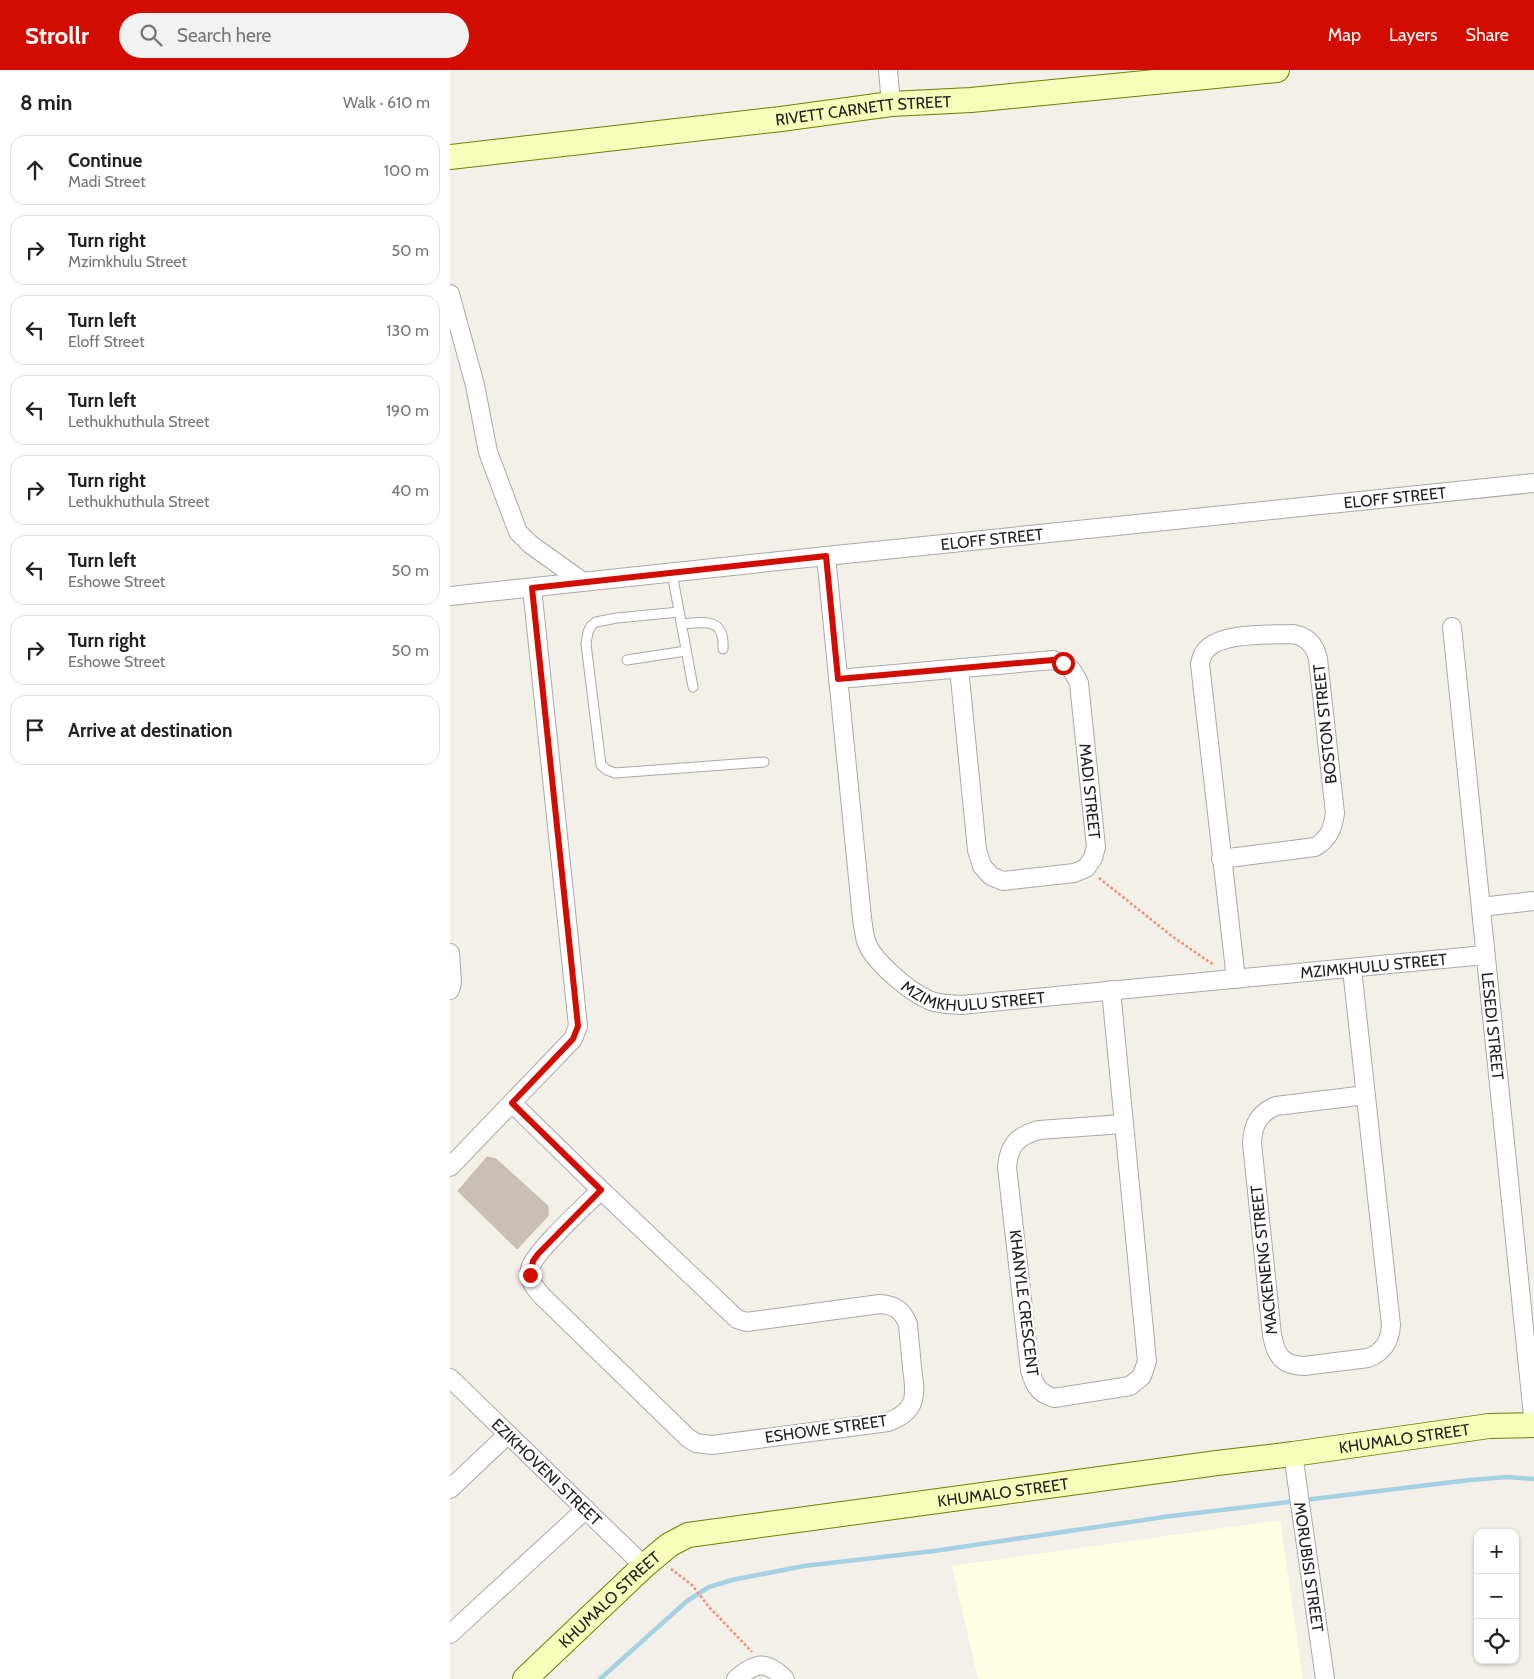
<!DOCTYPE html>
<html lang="en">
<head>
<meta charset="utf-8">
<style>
  :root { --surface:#fff; --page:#f2f2f2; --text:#222; --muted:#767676; --line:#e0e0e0; --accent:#d30c00 }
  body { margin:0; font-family:Cabin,sans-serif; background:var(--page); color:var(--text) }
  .controls { position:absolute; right:15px; bottom:15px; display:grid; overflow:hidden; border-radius:10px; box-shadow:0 1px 4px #0004 }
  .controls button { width:45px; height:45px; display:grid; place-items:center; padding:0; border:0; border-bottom:1px solid var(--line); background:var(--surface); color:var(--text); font:25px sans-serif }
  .stop { position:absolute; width:15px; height:15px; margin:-11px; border:4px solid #d30c00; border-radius:50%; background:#fff }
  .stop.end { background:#d30c00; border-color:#fff; box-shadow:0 1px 5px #0008 }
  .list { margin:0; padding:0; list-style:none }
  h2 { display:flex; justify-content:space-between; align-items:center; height:65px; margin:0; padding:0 20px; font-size:21px }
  h2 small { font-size:16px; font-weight:400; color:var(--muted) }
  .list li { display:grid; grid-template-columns:32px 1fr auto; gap:15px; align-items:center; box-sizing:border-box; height:70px; margin:0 10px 10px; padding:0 10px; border:1px solid var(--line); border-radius:15px }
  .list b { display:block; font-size:19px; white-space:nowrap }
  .list p { margin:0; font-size:16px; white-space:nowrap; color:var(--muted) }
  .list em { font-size:16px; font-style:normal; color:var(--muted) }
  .icon { flex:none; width:28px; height:28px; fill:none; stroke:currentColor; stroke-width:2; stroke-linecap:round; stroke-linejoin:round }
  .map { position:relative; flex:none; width:1084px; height:1609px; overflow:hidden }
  header { display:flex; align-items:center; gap:30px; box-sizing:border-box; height:70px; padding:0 25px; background:var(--accent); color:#fff }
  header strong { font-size:24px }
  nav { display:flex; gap:28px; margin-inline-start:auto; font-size:18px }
  .search { width:350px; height:45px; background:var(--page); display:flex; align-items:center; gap:12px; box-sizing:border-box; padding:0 18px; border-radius:28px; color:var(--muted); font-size:19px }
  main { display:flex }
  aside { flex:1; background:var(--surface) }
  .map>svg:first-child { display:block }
</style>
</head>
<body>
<header>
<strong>Strollr</strong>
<div class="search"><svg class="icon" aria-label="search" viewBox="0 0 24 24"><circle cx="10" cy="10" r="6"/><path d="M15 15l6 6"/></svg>Search here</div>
<nav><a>Map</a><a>Layers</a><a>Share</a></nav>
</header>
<main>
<aside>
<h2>8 min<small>Walk · 610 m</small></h2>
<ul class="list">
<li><svg class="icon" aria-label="ahead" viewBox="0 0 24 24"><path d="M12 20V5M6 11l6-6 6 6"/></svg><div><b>Continue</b><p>Madi Street</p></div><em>100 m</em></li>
<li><svg class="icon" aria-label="right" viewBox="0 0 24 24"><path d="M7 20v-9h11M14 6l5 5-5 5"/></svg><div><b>Turn right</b><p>Mzimkhulu Street</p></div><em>50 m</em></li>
<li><svg class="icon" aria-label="left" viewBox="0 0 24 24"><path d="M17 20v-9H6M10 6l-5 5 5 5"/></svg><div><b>Turn left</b><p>Eloff Street</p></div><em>130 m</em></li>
<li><svg class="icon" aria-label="left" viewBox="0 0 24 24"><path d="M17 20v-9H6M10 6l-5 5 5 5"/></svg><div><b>Turn left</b><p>Lethukhuthula Street</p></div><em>190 m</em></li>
<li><svg class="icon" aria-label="right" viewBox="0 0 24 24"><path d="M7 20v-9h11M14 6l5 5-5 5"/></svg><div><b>Turn right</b><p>Lethukhuthula Street</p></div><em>40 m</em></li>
<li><svg class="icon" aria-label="left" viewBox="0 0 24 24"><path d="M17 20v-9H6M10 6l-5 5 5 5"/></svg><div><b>Turn left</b><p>Eshowe Street</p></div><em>50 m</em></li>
<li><svg class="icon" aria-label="right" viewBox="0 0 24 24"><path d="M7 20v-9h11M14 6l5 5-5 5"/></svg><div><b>Turn right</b><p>Eshowe Street</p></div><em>50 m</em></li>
<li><svg class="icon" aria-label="arrive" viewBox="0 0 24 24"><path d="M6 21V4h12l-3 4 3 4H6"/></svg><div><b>Arrive at destination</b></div></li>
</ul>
</aside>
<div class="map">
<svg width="1084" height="1609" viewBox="0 0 1084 1609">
  <rect width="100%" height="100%" fill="#f2f0e8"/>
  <!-- education -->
  <path fill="#fdffe4" d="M830,1450L853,1609H528L502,1496Z"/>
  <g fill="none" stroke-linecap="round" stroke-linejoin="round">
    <!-- stream -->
    <path stroke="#a6d1e2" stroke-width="4.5" d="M854,1430L1020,1410L1058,1407L1084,1409
      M150,1609L237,1531L259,1517L282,1510L354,1496L484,1481L721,1446L847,1431"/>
  </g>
  <!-- building -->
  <path fill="#c8c0b7" stroke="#c5b7a9" d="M37,1087L46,1089L98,1136V1146L67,1179L8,1121Z"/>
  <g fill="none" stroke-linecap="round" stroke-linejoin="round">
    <!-- lane casing -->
    <g stroke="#a9a9a9" stroke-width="11">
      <path id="lane" d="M222,503L243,617
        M229,542L167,548L146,552L141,556L138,562L136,574L151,695L157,700L165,703L314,692
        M231,554C254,552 275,547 273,579
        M177,590L236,581"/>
    </g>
    <!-- street casing -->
    <g stroke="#a9a9a9" stroke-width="20">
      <g id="street">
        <path d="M438,0L441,34"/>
        <path d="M0,224L25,315L38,382L68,462L80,474L133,512"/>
        <path id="s1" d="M376,486L412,848C413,855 414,864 416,871C423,892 463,925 484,932C493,934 502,935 511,935L1035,885"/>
        <path id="s2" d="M0,526L376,486L1084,413"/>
        <path id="s3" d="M1002,557L1084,1355"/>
        <path id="s4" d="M388,609L603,590C619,595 622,598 629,613L646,777L643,788L636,798L624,803L553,811L541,806L532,796L527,780L509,598"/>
        <path d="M771,789L865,777C879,769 883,758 885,743L868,589C865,575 857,566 842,564C819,565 772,562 756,580C752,584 751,589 750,594L786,909"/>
        <path d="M1031,837L1084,831"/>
        <path d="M0,883L2,912L0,920"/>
        <path d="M902,899L941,1255C940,1271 934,1282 918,1288L854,1296C832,1295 826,1286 822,1265L802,1073C803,1054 809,1043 826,1036L916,1025"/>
        <path d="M661,920L697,1291L692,1306L680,1316L604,1328C588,1323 584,1315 580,1300L557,1097C559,1075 567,1066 589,1060L673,1054"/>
        <path d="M62,1033L151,1120L287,1249L296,1252L304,1251L430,1234C445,1235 452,1240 458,1254C459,1269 461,1283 462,1298C466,1325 468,1341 438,1352L262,1375L246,1373L238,1368L92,1226C85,1218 78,1210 80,1199C83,1183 137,1134 151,1120"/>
        <path d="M0,1097L123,969L128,956L82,518"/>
        <path id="s5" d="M0,1308L194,1496"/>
        <path id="s6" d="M843,1384L875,1609"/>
        <path d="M0,1419L58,1364"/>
        <path d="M0,1564L136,1439"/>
        <path d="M286,1609C306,1592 316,1590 335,1609"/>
      </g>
    </g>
    <!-- secondary casing -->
    <g stroke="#6c8100" stroke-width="26">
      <g id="secondary">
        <path id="s7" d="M0,87L331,49L441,34L521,30L827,0"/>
        <path id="s8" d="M75,1609L194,1496L219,1475L238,1465L767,1393L843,1384L1039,1356L1084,1355"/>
      </g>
    </g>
    <!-- path -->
    <path stroke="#ff846c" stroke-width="2.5" stroke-dasharray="2.5 2.5" stroke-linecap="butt" d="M649,808L723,867L764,895
      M221,1499L242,1515L259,1537L302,1582"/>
    <!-- lane -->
    <use href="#lane" stroke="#fff" stroke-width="9"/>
    <!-- street -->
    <use href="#street" stroke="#fff" stroke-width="18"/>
    <!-- secondary -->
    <use href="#secondary" stroke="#f6feba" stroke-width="24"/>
  </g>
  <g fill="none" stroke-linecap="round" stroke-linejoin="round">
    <!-- route -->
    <path stroke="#d30c00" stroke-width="6" d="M80,1205L83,1191L88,1184L151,1120L62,1033L123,969L128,956L82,518L376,486L388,609L603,590L613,593"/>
  </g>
  <g text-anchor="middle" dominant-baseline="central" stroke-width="5" stroke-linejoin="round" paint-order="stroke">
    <!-- street labels -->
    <g font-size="16" fill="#222" stroke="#fff">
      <text stroke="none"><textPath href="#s7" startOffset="416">RIVETT CARNETT STREET</textPath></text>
      <text stroke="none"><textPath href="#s2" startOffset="950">ELOFF STREET</textPath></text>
      <text stroke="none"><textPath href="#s2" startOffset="545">ELOFF STREET</textPath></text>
      <text transform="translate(875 654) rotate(-96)">BOSTON STREET</text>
      <text stroke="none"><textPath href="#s4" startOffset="361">MADI STREET</textPath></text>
      <text stroke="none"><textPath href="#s1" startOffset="922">MZIMKHULU STREET</textPath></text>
      <text stroke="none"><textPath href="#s1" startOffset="518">MZIMKHULU STREET</textPath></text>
      <text stroke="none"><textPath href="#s3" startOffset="401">LESEDI STREET</textPath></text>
      <text transform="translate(814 1190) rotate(-96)">MACKENENG STREET</text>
      <text transform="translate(574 1233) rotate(83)">KHANYLE CRESCENT</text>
      <text transform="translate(376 1359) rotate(-8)">ESHOWE STREET</text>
      <text stroke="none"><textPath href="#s8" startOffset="941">KHUMALO STREET</textPath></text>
      <text stroke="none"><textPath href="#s5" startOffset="135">EZIKHOVENI STREET</textPath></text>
      <text stroke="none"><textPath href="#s8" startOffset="536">KHUMALO STREET</textPath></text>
      <text stroke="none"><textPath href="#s6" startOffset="114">MORUBISI STREET</textPath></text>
      <text stroke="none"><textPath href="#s8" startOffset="116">KHUMALO STREET</textPath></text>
    </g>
  </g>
</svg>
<div class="controls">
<button>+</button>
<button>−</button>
<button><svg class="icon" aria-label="locate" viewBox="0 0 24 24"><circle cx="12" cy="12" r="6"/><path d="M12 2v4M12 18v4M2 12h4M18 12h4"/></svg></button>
</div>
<div class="stop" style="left:613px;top:593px"></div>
<div class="stop end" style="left:80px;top:1205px"></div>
</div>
</main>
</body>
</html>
